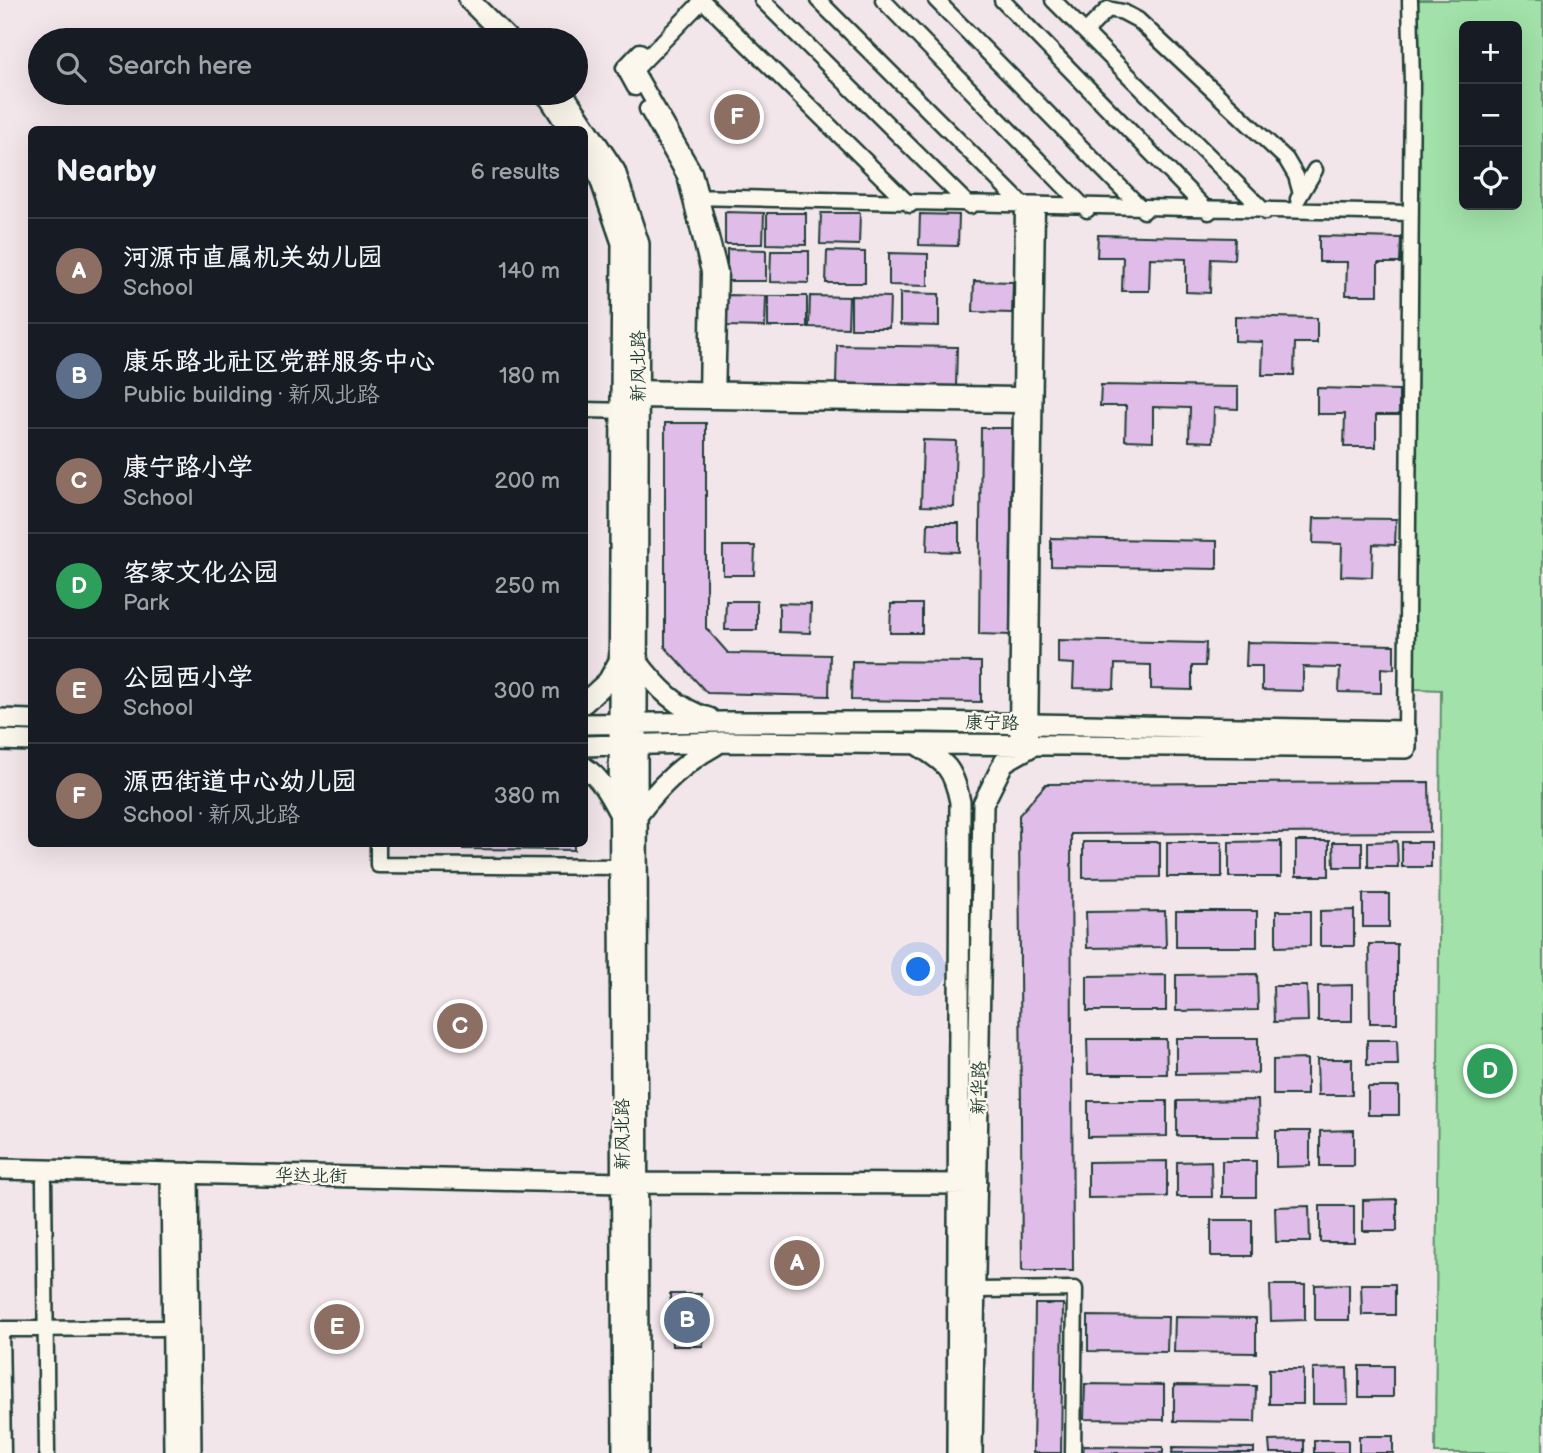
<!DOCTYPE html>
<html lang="en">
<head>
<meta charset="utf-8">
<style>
  :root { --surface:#171b24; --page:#20242c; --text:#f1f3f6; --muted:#9ea1a6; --line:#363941; --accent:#8c9099 }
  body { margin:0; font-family:"Balsamiq Sans","LXGW WenKai TC",sans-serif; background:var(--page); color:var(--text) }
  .controls { position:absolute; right:21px; top:21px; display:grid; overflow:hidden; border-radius:10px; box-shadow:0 7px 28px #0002 }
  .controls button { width:63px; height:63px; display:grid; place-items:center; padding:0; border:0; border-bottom:2px solid var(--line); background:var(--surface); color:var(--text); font:35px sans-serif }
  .you { position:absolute; left:919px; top:970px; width:24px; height:24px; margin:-18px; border:5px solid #fff; border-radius:50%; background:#1a73e8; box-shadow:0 0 0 10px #1a73e833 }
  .badge { display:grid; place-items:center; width:46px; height:46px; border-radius:50%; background:var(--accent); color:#fff; font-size:23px; font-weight:700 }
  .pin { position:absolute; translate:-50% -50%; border:4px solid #fff; box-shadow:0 2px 7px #0006 }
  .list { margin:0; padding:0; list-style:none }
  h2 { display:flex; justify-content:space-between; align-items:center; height:91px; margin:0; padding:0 28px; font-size:30px }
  h2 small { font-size:23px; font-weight:400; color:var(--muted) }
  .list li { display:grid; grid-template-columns:46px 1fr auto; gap:21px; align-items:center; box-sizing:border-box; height:105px; padding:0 28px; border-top:2px solid var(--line) }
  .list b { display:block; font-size:26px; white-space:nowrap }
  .list p { margin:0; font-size:23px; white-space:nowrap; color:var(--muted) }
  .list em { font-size:23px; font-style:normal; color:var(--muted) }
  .icon { flex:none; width:38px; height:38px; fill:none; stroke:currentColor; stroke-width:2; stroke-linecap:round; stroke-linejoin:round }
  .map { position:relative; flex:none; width:1543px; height:1453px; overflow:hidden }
  .search { position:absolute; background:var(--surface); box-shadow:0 7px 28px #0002; left:28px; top:28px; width:560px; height:77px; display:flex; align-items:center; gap:18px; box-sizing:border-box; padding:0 24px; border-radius:38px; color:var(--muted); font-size:26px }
  .panel { position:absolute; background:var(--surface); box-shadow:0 7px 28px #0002; left:28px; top:126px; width:560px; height:721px; border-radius:10px }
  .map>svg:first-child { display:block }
</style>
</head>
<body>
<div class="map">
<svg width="1543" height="1453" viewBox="0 0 1543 1453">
  <rect width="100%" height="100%" fill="#f3e6eb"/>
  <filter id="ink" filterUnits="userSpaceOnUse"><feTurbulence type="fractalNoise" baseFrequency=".0143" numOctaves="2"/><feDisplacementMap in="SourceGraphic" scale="14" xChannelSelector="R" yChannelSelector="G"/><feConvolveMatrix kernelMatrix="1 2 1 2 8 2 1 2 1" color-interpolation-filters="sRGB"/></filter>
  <g filter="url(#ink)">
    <!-- green -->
    <path fill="#a2e1a9" stroke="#608f6e" stroke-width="2" fill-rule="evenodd" d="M1414,0H1543V1453H1435L1441,690L1415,689ZM1464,26H1517V205H1464Z"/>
    <!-- building -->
    <path fill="#e0bde8" stroke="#1f3d34" stroke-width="2" d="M725,212L764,213L763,244H725Z
      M767,213H806V245L767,244Z
      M821,213H860L859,245L820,244Z
      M920,214L959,215L958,246L919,245Z
      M1098,235L1235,238L1234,260L1211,259L1210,293L1186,292V259L1150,258L1149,291H1122L1123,257H1097Z
      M1319,236L1401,238L1400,263H1378V295H1346L1347,262H1319Z
      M727,249L766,250V281H727Z
      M771,251H809V283L770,282Z
      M827,251L865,252V283H826Z
      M889,253L928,254V286L889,285Z
      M974,281L1013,282L1012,313L973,312Z
      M900,293L939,294V326L900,325Z
      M727,295L766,296L765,327L727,326Z
      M768,296H807V327H768Z
      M810,296L849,297L848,328L809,327Z
      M851,296L890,297L889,328H851Z
      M1235,316L1317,318V343H1295L1294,375H1262L1263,342L1235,341Z
      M837,345L957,347L956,387L836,384Z
      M1101,385L1238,387V409L1214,408L1213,442L1189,441L1190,408L1153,407V441L1125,440L1126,406H1100Z
      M1317,388L1399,390V415H1376V447H1344L1345,414H1317Z
      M665,423H706V628L728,653L830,655L829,696L707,693L665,647Z
      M981,428H1012L1010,635L979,634Z
      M923,440L956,441L954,507L921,506Z
      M1314,518L1396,519L1395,545L1373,544L1372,577L1341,576L1342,544L1313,543Z
      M928,523H959V552L927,551Z
      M1051,538L1217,541V569L1051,566Z
      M723,546H755L754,575H723Z
      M726,601H757V630H725Z
      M779,603L811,604L810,633L779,632Z
      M891,604H922V633H890Z
      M1058,640L1206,643L1205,666H1192V690L1151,689V665L1115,664L1114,689L1073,688L1074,664L1058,663Z
      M1247,642L1394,645V669L1381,668V693L1339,692L1340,668L1303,667V691L1262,690V666H1246Z
      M852,661L981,662V702L851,700Z
      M1429,782L1430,832L1071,834L1073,1271H1022L1019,815L1046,784Z
      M1281,841V877H1229V842Z
      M1296,841H1329V876H1296Z
      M1397,841L1398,867H1368V842Z
      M1083,842H1160V877L1083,878Z
      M1167,842H1222V877H1167Z
      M1333,842H1362V867H1334Z
      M1402,842H1431V867H1402Z
      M463,844H574V850L463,849Z
      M1363,894H1389V927H1363Z
      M1354,910V946H1320V911Z
      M1165,911L1166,947L1087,948L1086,912Z
      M1176,911H1257V947H1176Z
      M1276,911H1310V946L1276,947Z
      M1369,944H1397V1023H1370Z
      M1257,974L1258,1010L1176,1011V975Z
      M1166,975V1011H1087V976Z
      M1352,985V1021H1318V986Z
      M1273,986H1307L1308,1021L1274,1022Z
      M1176,1038H1258V1073L1176,1074Z
      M1087,1039H1166L1167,1074H1088Z
      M1367,1040H1397L1398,1065H1367Z
      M1307,1059V1095H1273V1060Z
      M1317,1059H1352V1095H1318Z
      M1368,1087H1399V1115H1368Z
      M1258,1100L1259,1136H1177V1101Z
      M1088,1101H1167V1136L1088,1137Z
      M1354,1130V1166H1320V1131Z
      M1276,1131H1310V1166L1276,1167Z
      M1167,1161V1197L1088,1198V1162Z
      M1211,1161L1212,1197H1177V1162Z
      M1222,1161H1256V1197H1222Z
      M1397,1199V1231H1363V1200Z
      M1309,1206L1310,1242H1276L1275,1207Z
      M1320,1206H1354V1242H1320Z
      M1211,1220H1252V1256H1211Z
      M1349,1284V1320H1315V1285Z
      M1361,1284H1395V1315H1362Z
      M1270,1285H1305V1320L1271,1321Z
      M670,1294H701L703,1346H672Z
      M1035,1304H1063L1061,1453H1033Z
      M1088,1316L1168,1317L1167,1352L1088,1351Z
      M1175,1317L1256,1318V1353L1174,1352Z
      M1359,1366H1393V1397H1359Z
      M1347,1368L1348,1404H1313V1369Z
      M1269,1369H1303V1404H1269Z
      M1085,1384L1164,1385V1420L1084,1419Z
      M1174,1385L1256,1386L1255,1422L1174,1421Z
      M1359,1436H1393V1453H1359Z
      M1304,1440V1453H1270L1269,1441Z
      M1314,1440H1348V1453H1314Z
      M1084,1446L1163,1447V1453H1083Z
      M1173,1447L1254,1448V1453H1172Z"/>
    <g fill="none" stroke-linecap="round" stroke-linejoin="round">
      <!-- street casing -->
      <g stroke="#1f3d34" stroke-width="19">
        <path id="street" d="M702,0L910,205
          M703,0L635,70L694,172L720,272L717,401
          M762,0L970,206
          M818,0L1023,205L1021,405H1028
          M883,0L1087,210
          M936,0L1144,211
          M1002,0L1209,212
          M1053,0L1265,212
          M1085,32L1108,9L1123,12L1138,20L1286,159L1296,176L1301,194
          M635,88L624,68L640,51
          M647,109L685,176L709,272L707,401
          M690,197L1410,213
          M1298,199L1315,170
          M630,388L1015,395
          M630,400L1021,405L1017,732
          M584,410L630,411
          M1406,731L1412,84L1410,0
          M1030,745L1037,205
          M378,844V865L620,867
          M44,1181L47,1453
          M975,1290L1075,1289L1073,1453
          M0,1329L173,1328
          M1,1329L3,1453"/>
      </g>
      <!-- secondary casing -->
      <g stroke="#1f3d34" stroke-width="24">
        <path id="secondary" d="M469,0L509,40
          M544,93L550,99L570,130
          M561,93L567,99L615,171L639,244L637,715L638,1453
          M584,151L597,170L622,243L619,715L623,1453
          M637,661C656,686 678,710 709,718
          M584,703L608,681L619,661
          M0,719L32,720
          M584,724L723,722H927L1406,731V748L723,742L584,746
          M0,740L32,741
          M916,744C946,763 953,767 960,802L957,1453
          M584,767C601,778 610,796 619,813
          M637,816C659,786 683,763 716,745
          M0,1169L622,1183L977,1184
          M171,1173L174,1453
          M188,1173L191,1453
          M972,1453L983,804L1004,762L1034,745"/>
      </g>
      <!-- street -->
      <use href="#street" stroke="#fbf7ec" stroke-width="14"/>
      <!-- secondary -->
      <use href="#secondary" stroke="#fbf7ec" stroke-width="19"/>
    </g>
  </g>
  <g text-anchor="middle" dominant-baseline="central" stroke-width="5" stroke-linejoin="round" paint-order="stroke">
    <!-- street labels -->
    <g font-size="18" fill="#1f3d34" stroke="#fbf7ec">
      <text transform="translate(638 366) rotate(-90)">新风北路</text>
      <text transform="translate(992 723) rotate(1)">康宁路</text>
      <text transform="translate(979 1088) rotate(-89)">新华路</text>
      <text transform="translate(622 1134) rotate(-90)">新风北路</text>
      <text transform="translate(311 1176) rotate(1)">华达北街</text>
    </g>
  </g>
</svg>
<div class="controls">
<button>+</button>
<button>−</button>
<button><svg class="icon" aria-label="locate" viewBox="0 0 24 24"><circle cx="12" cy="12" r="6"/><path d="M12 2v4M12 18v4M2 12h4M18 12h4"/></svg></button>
</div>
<div class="you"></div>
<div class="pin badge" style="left:797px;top:1263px;background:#8d6e63">A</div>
<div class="pin badge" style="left:687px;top:1320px;background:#5c6f8a">B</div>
<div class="pin badge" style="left:460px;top:1026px;background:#8d6e63">C</div>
<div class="pin badge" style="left:1490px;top:1071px;background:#2e9e5b">D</div>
<div class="pin badge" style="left:337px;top:1327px;background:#8d6e63">E</div>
<div class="pin badge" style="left:737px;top:117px;background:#8d6e63">F</div>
<div class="search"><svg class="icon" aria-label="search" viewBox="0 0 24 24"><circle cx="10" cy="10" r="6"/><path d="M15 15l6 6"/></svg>Search here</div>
<section class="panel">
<h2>Nearby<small>6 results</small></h2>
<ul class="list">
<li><span class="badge" style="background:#8d6e63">A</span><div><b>河源市直属机关幼儿园</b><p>School</p></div><em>140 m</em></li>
<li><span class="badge" style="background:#5c6f8a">B</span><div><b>康乐路北社区党群服务中心</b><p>Public building · 新风北路</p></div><em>180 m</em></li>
<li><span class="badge" style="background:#8d6e63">C</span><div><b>康宁路小学</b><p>School</p></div><em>200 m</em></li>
<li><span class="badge" style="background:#2e9e5b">D</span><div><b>客家文化公园</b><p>Park</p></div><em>250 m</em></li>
<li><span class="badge" style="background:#8d6e63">E</span><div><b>公园西小学</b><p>School</p></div><em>300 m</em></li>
<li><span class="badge" style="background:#8d6e63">F</span><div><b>源西街道中心幼儿园</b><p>School · 新风北路</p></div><em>380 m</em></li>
</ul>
</section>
</div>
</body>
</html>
